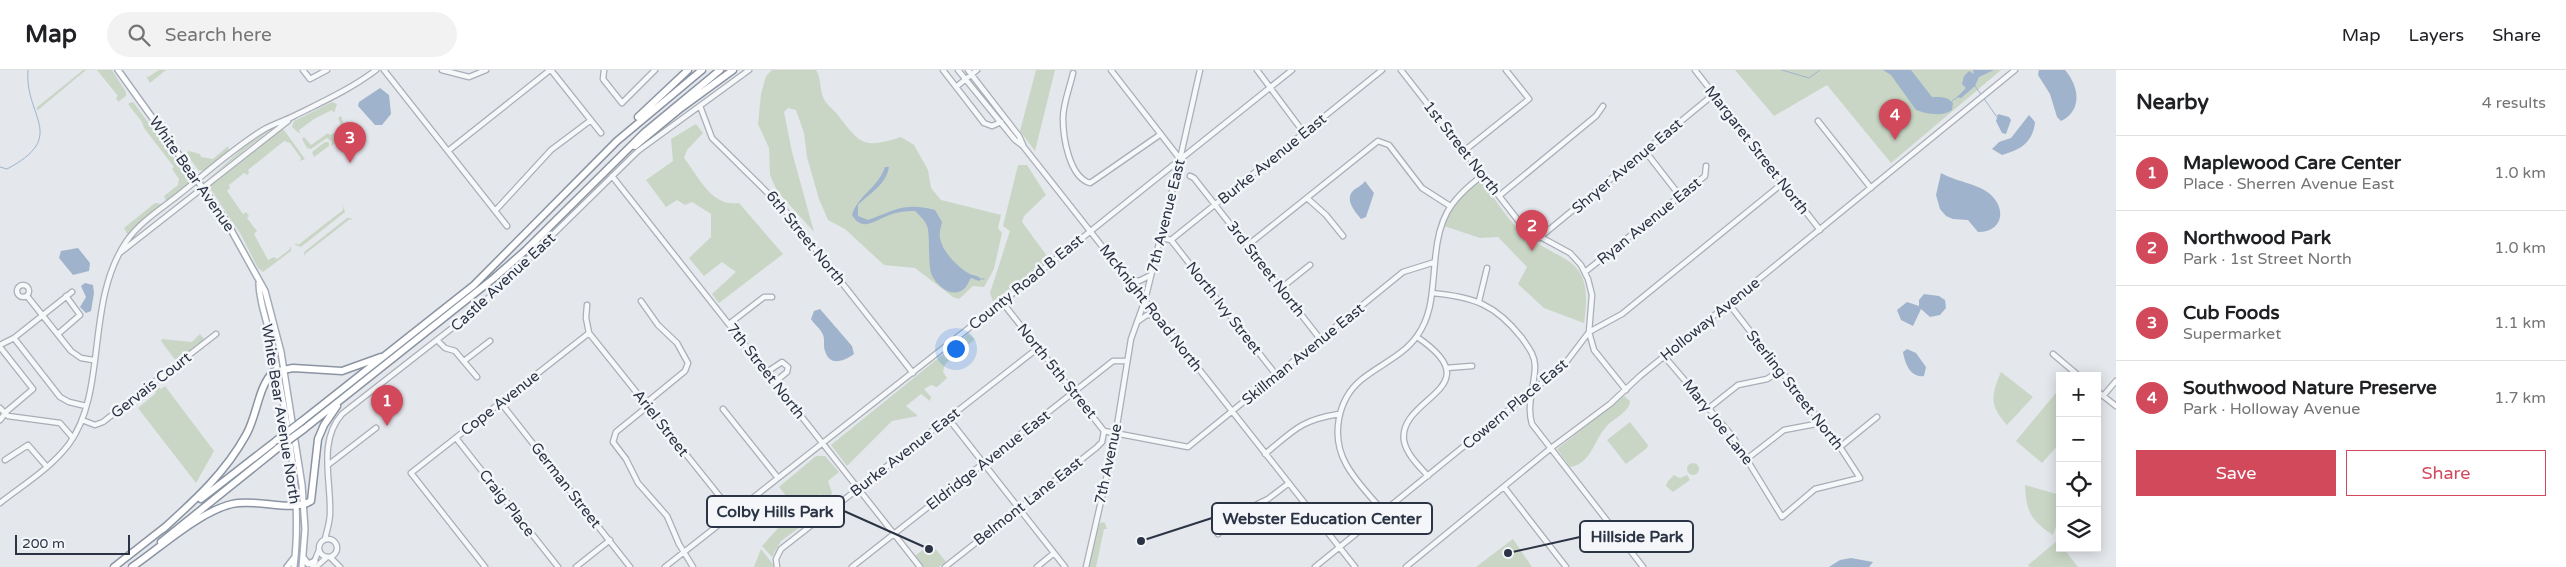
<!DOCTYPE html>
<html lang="en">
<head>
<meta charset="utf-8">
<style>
  :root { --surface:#fff; --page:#f2f2f2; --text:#202124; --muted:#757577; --line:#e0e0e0; --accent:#d1495b }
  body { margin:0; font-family:"Varela Round",sans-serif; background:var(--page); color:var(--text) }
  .controls { position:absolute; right:15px; bottom:15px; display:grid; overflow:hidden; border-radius:0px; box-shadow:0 2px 12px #0003 }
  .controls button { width:45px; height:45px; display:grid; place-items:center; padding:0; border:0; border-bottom:1px solid var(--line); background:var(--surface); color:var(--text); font:25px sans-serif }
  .scale { position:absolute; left:15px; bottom:12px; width:115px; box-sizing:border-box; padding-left:5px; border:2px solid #2b3445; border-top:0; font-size:14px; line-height:18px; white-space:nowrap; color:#2b3445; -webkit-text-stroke:4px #f4f6f9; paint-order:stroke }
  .you { position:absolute; left:955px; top:278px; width:18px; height:18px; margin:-12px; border:4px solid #fff; border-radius:50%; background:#1a73e8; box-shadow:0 0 0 8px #1a73e833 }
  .badge { display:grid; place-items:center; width:32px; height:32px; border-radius:50%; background:var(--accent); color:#fff; font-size:16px; font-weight:700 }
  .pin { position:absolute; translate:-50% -41px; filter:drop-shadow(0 1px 2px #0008) }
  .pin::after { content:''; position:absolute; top:26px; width:18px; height:15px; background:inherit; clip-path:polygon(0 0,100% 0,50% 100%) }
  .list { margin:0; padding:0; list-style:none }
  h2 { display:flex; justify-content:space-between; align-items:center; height:65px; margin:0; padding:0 20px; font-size:21px }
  h2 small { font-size:16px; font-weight:400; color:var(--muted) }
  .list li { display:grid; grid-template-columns:32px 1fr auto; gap:15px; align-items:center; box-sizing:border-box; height:75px; padding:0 20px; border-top:1px solid var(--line) }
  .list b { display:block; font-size:19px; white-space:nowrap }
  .list p { margin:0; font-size:16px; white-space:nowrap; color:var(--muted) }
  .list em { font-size:16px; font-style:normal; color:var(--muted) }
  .actions { display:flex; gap:10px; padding:15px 20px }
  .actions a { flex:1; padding:11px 0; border:1px solid var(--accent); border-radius:0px; text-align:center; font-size:18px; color:var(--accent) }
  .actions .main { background:var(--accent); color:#fff }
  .icon { flex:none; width:28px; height:28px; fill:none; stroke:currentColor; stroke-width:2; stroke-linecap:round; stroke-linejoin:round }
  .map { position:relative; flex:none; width:2116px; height:497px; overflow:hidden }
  header { display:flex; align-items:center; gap:30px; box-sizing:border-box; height:70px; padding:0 25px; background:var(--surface); border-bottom:1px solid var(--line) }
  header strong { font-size:24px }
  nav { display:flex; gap:28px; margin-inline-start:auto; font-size:18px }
  .search { width:350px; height:45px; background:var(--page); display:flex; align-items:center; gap:12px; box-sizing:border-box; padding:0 18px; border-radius:28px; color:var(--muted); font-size:19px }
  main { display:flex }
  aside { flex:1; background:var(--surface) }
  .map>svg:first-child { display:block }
</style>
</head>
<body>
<header>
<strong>Map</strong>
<div class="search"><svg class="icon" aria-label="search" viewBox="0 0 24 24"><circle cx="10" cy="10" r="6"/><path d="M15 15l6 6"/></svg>Search here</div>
<nav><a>Map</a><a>Layers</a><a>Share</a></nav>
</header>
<main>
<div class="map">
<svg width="2116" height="497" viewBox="0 0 2116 497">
  <rect width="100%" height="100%" fill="#e4e7ec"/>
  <!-- green -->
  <path fill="#c9d6c5" d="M83,0H86L38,40L36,38Z
    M97,0H112L126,22V26L118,32L116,28L118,26Z
    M159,0H166L150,13L146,6L148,7Z
    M772,0H816C822,9 819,20 824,29C827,35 833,39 837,44C861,75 863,79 901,67L914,75L928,100L931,118L941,130L1001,145L998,158L1002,163L994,199L984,217L973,216L959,229L953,227L915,198L884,195L845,159L828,150L819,129L807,87L804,63L796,40L788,38L784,42L792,82L814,162L777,121L770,105L769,78L758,54L761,24L766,6Z
    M1036,0H1055L1035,81L1020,61Z
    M1735,0H2001L1891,93L1827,15L1774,46Z
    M131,32L134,33L187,106L188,113L166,131L164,126L178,115L179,109L172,99L174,97L144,58L142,52L128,34Z
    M332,32L337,34L334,43L332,40L314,49L299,60L300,64L292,57L294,51Z
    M341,46L347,63L331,76L332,72L327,68L311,79L307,78L302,69L304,67L311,75L328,63L330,65L343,59L338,48Z
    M696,54L703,63L687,80L684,88C699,107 711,137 739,133L783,184L719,233L712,224L736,202L722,192L704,206L689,188L711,167V144L692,132L685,135L677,130L666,137L646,110L673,91L671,69Z
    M270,59V60L207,110L243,78Z
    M281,60H284L305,89L300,91L301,88L290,73L284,71L248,100L249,103L247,105L244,103L229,115L230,118L227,121L243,144L246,142L249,146L247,148L257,161L254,164L268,190L274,187L277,189L290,179L289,176L291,178V181L263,202L258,198L240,163L210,118V114Z
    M325,72H329V76L314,87L312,82Z
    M228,76L229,81L205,100L199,101L186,83L189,81L200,84L201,87L213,89Z
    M1018,95H1027L1046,125L1024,146L1022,152L1047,186L1046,192L993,231L990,223L1010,161L1003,156Z
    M1480,109C1493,125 1504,146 1520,160C1560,196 1595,181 1584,253L1544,238L1518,214L1527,197L1498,167L1480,168L1444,156C1451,135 1464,124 1480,109Z
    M155,133L162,134L128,165L124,158Z
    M343,136L345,142L301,177L295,175L296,173L298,175L343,140Z
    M347,148H351L353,151L350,149L305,184V188L304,182Z
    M200,264L204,269L176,291L161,271L162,269L192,272Z
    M968,264L975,269L945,294L943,302L947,308L937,317L931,315L924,319L931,327L930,331L921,324L906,336L918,346L892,351L847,396L831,375Z
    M2001,302L2033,327L2007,355C1989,335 1991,326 2001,302Z
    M156,315L161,319L165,316L214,381L196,413L138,338L156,323L152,318Z
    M2060,318V373L2042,393L2016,371Z
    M1624,326L1630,331C1630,342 1612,349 1606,357C1594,370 1591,394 1570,397L1557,379Z
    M1630,352L1648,375L1647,378L1626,394L1607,370Z
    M816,386H825L839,402L828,411L832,423L827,430L820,424L805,440L807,452L781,471L772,487L762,476L778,458L773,450L791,432L779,417Z
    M1687 399a6 6 0 1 1 12 0a6 6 0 1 1-12 0Z
    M1674,405L1680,408L1687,405L1690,410L1673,422L1666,416L1668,411Z
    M2025,415L2060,425V444L2053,465C2031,451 2026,441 2025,415Z
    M1101,452L1105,453L1107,459H1104L1096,497H1089L1099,455Z
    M1513,469L1532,497H1476Z
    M2057,471L2060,478H2063L2078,497H2030L2028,495Z
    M931,473L946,492L939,497H924L915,486Z
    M761,479L775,497H754Z"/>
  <!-- water -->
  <path fill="#9fb4cc" d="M1883,0H1911L1932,27C1940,27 1947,26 1953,33L1952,40C1943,47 1926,44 1916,40L1891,5Z
    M1973,0H1994L1979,7L1975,16L1961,28L1957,27L1966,18L1962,14L1964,6L1969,1L1974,4Z
    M2039,0H2065C2079,16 2083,40 2061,51L2057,47L2050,24L2038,5Z
    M380,18L389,25L391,44L382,55H375L358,36L359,32Z
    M1998,44L2009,47L2011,50L2006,64L2002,63L1996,51Z
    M2029,45L2035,52C2033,72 2021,80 2002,85L1992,79L1999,72L2011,68Z
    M885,97H889C886,115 870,123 858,135V146L868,150C895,140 905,132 935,140L942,152C941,156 939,163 940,168C942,181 958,198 970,204C975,206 977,205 981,209L979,211L971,208C969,211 967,216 965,218C953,230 935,215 931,203C928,192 930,161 927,156C925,150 919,145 915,141C906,141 895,142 887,146C874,151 862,162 852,145C858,125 878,118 885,97Z
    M1941,103C1956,112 1978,113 1991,125C2007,140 2002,162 1978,162L1968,150L1953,149L1946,146L1940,139L1936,125Z
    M1365,111L1374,123L1366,147L1361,149C1356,143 1345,131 1352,122C1355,118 1362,116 1365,111Z
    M78,178L90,193L89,201L73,205L59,188L61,181Z
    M85,213L93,215L94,223L91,241L86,243L80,237L86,227L81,216Z
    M1924,224L1939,226L1945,230L1946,238L1940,245L1930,247L1921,239L1913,256L1901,250L1897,240L1907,232L1919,236V230Z
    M820,239L852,276L854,284C844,291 830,297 825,281C823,276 825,269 823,265C821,259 814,254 811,249L814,241Z
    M1907,279L1916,283L1926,297L1924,306C1910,308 1905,293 1903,282Z
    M1851,488L1873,492L1869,497H1829L1840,490Z"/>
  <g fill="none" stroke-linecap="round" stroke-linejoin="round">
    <!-- stream -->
    <path stroke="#9fb4cc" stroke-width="1" d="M1782,0L1809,8L1820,0
      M1975,16L1997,47
      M1952,31L1959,26
      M0,97L7,99C69,66 24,47 28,0
      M981,209H984"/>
    <!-- minor casing -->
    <g stroke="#a9aeb7" stroke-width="7">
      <path id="minor" d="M303,0L310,9L327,0
        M384,0L507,156
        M442,0L469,7L486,0
        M551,0L601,63
        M604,0L603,9L622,33L655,0
        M943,0L984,53L992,56L1001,52
        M958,0L1015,70L1023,76L1355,497
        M968,0L1019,66L1023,75
        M1111,0L1180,89
        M1257,0L1304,63
        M1401,0L1524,158L1570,183L1581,195L1588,209L1592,225L1589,262L1594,280L1626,320
        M1695,0L1820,160
        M1073,3C1070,17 1063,34 1063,48C1063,67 1069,107 1090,113L1096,109L1161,64
        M956,17L977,0
        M700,36L712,68L783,138L913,303
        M1818,51L1871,118
        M448,81L550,0
        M1464,81L1529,29L1506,0
        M1645,81L1680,126
        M612,106L920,497
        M1190,106L1194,108L1321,270
        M1499,126L1596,46L1603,36
        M1307,128L1326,145L1343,166
        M495,141L551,80L591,50
        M1161,168L1171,170L1382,0
        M1539,168L1714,24
        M1171,170L1277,306
        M1248,175L1378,71L1389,75L1422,118L1450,136
        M121,182L288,51
        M1585,202L1705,106L1706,96
        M1129,209L1139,211L1151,205
        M17 221a6 6 0 1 1 12 0a6 6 0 1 1-12 0Z
        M1280,219L1310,195
        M1432,223C1474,227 1495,234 1522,268C1528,277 1535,285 1535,296C1535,315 1526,335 1532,354L1643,497
        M27,226L71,281L81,288L93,290
        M641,231L658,255L677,273L688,293L685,301L646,333
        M1479,231L1487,198
        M1002,232L1104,361L1188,377L1403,202L1435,192C1438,150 1448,131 1483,105
        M587,235L586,248L589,263
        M1137,252L1147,245L1157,246
        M729,254L764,227H772
        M589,263L733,443
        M58,264L80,245L66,226
        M1417,267C1494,319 1397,327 1404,371C1407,385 1419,396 1428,406
        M14,268L60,327L69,332L86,336
        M438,271L445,278L455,281L477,307
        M0,275L14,268L72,222
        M0,277L33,319L7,341L0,350
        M2053,284L2079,306
        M1664,286L1733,367L1782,447L1815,419L1860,408L1840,377L1729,234
        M464,291L490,271
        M1446,298L1472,296
        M767,302L782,292L788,297L787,302L775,312
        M2097,321L2116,336
        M2103,326L2116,311
        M501,333L630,497
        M648,336L616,362L613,372L626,389L638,413L667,446L679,474L693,497
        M0,338L8,346L60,353L73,368
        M1709,338L1738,315L1767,309L1781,300
        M723,339L778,408
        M948,348L1065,497
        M82,350L95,355L103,352L216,264
        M456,368L558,497
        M1840,377L1877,347
        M1265,384C1294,360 1301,350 1339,344
        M1748,388L1784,360L1821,353
        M5,390L28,375L47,397
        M328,395L376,358
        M1504,417L1566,497
        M0,433C23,415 51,398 69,374C108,320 85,233 126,172C138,154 159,140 176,127C204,105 232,79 263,60C273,54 284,51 294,46C322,32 351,19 376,0
        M1384,442C1371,427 1355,411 1346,394C1331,367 1337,330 1361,310C1379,295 1403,286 1417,266C1433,244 1432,218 1435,192
        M1218,464L1237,444L1268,429L1289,413
        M319 478a9 9 0 1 1 18 0a9 9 0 1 1-18 0Z
        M325,469C327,460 330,452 330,443C331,409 318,371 342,344L479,237L638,81L749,0
        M330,487L340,497
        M312,497L319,480
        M316,497L327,487
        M485,497L411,403L589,263
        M576,497L610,470
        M665,497L1002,232L1292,0
        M777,497L776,489L781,479L1038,278
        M852,497L1113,291H1127
        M945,497L1096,378L1102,372L1104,361
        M1037,497L1054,483
        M1086,497L1114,374L1131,269L1145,230L1180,89L1200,0
        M1315,497L1564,295L1589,262L1622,244L1783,113
        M1406,497L1551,378L1610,334L1640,306L2015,0"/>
    </g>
    <!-- major casing -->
    <g stroke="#a3abb8" stroke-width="8">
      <path id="major" d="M118,0L225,149L265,221L281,282L302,415L305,459L302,497
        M259,213C259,234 269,256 273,277C286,348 303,424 294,497
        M303,487L308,494L315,491
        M287,497L294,488"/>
    </g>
    <!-- highway casing -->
    <g stroke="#8b94a3" stroke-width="9">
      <path id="highway" d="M638,47L688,0
        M635,76L681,38L733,0
        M302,351L474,215L617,71L702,0
        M304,359L494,208L526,180L645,62L720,0
        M201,429L277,370
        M163,459C195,430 225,403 246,365C257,346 258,317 273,302L293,298L342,301L381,287
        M161,472L278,378
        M114,497L165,457
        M132,497C161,477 199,442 232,434C258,428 292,443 311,431L318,369L324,355L337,336"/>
    </g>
    <!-- minor -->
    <use href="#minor" stroke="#f7f8fa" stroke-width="4.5"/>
    <!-- major -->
    <use href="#major" stroke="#fff" stroke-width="5"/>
    <!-- highway -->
    <use href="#highway" stroke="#fff" stroke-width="6"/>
    <!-- highway-bridge casing -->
    <g stroke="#8b94a3" stroke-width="9" stroke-linecap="butt">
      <path id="highway-bridge" d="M277,370L302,351
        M278,378L304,359"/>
    </g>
    <!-- highway-bridge -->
    <use href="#highway-bridge" stroke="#fff" stroke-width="6"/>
  </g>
  <g text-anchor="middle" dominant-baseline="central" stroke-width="5" stroke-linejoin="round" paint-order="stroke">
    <!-- street labels -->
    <g font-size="15" fill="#2b3445" stroke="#f4f6f9">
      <text transform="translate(1462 78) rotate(52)">1st Street North</text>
      <text transform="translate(1757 80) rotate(52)">Margaret Street North</text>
      <text transform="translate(1272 89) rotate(-39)">Burke Avenue East</text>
      <text transform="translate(1627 96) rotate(-40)">Shryer Avenue East</text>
      <text transform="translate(192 104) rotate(55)">White Bear Avenue</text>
      <text transform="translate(1166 146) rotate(-76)">7th Avenue East</text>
      <text transform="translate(1649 151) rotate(-39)">Ryan Avenue East</text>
      <text transform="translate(806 168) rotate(51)">6th Street North</text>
      <text transform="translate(1266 199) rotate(52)">3rd Street North</text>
      <text transform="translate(503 212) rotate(-43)">Castle Avenue East</text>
      <text transform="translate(1026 212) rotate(-39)">County Road B East</text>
      <text transform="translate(1151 238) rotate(52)">McKnight Road North</text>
      <text transform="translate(1224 238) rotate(52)">North Ivy Street</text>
      <text transform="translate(1710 249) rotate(-39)">Holloway Avenue</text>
      <text transform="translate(1303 284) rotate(-39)">Skillman Avenue East</text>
      <text transform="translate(766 301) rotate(52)">7th Street North</text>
      <text transform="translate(1057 301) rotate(51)">North 5th Street</text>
      <text transform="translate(151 315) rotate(-38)">Gervais Court</text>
      <text transform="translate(1795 320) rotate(52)">Sterling Street North</text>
      <text transform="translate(500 333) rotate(-38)">Cope Avenue</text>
      <text transform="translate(1515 334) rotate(-40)">Cowern Place East</text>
      <text transform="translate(281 344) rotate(81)">White Bear Avenue North</text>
      <text transform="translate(1718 352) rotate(52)">Mary Joe Lane</text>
      <text transform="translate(661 353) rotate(52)">Ariel Street</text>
      <text transform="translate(905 382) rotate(-38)">Burke Avenue East</text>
      <text transform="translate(988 390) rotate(-38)">Eldridge Avenue East</text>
      <text transform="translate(1108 394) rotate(-78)">7th Avenue</text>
      <text transform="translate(566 415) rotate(52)">German Street</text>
      <text transform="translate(1028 431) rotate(-38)">Belmont Lane East</text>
      <text transform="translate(507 433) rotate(52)">Craig Place</text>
    </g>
  </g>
  <!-- callouts -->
  <path fill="none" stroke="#2b3445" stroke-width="2" d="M929 479L844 441M1141 471L1212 448M1508 483L1580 467"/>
  <g fill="#2b3445" stroke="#f4f6f9" stroke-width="2">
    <circle cx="929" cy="479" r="5"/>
    <circle cx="1141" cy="471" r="5"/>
    <circle cx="1508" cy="483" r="5"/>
  </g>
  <g fill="#f4f6f9" stroke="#2b3445" stroke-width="2">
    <rect x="707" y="426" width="137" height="31" rx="5"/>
    <rect x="1212" y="433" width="220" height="31" rx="5"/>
    <rect x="1580" y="451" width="113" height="31" rx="5"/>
  </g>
  <g font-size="16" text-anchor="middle" font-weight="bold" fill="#2b3445">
    <text x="775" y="447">Colby Hills Park</text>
    <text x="1322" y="454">Webster Education Center</text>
    <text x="1637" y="472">Hillside Park</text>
  </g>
</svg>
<div class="controls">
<button>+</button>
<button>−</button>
<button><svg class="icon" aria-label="locate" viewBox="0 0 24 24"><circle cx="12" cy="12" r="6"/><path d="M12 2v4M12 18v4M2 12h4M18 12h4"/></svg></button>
<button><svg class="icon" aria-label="layers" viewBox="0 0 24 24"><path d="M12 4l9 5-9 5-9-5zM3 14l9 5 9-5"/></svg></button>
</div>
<div class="scale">200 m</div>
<div class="you"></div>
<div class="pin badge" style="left:387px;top:356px">1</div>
<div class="pin badge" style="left:1532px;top:181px">2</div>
<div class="pin badge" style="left:350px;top:93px">3</div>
<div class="pin badge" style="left:1895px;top:70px">4</div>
</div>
<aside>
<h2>Nearby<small>4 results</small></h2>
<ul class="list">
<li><span class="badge">1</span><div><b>Maplewood Care Center</b><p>Place · Sherren Avenue East</p></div><em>1.0 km</em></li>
<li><span class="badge">2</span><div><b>Northwood Park</b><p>Park · 1st Street North</p></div><em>1.0 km</em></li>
<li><span class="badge">3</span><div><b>Cub Foods</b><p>Supermarket</p></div><em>1.1 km</em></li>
<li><span class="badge">4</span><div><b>Southwood Nature Preserve</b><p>Park · Holloway Avenue</p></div><em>1.7 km</em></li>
</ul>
<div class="actions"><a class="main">Save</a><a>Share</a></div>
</aside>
</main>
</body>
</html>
